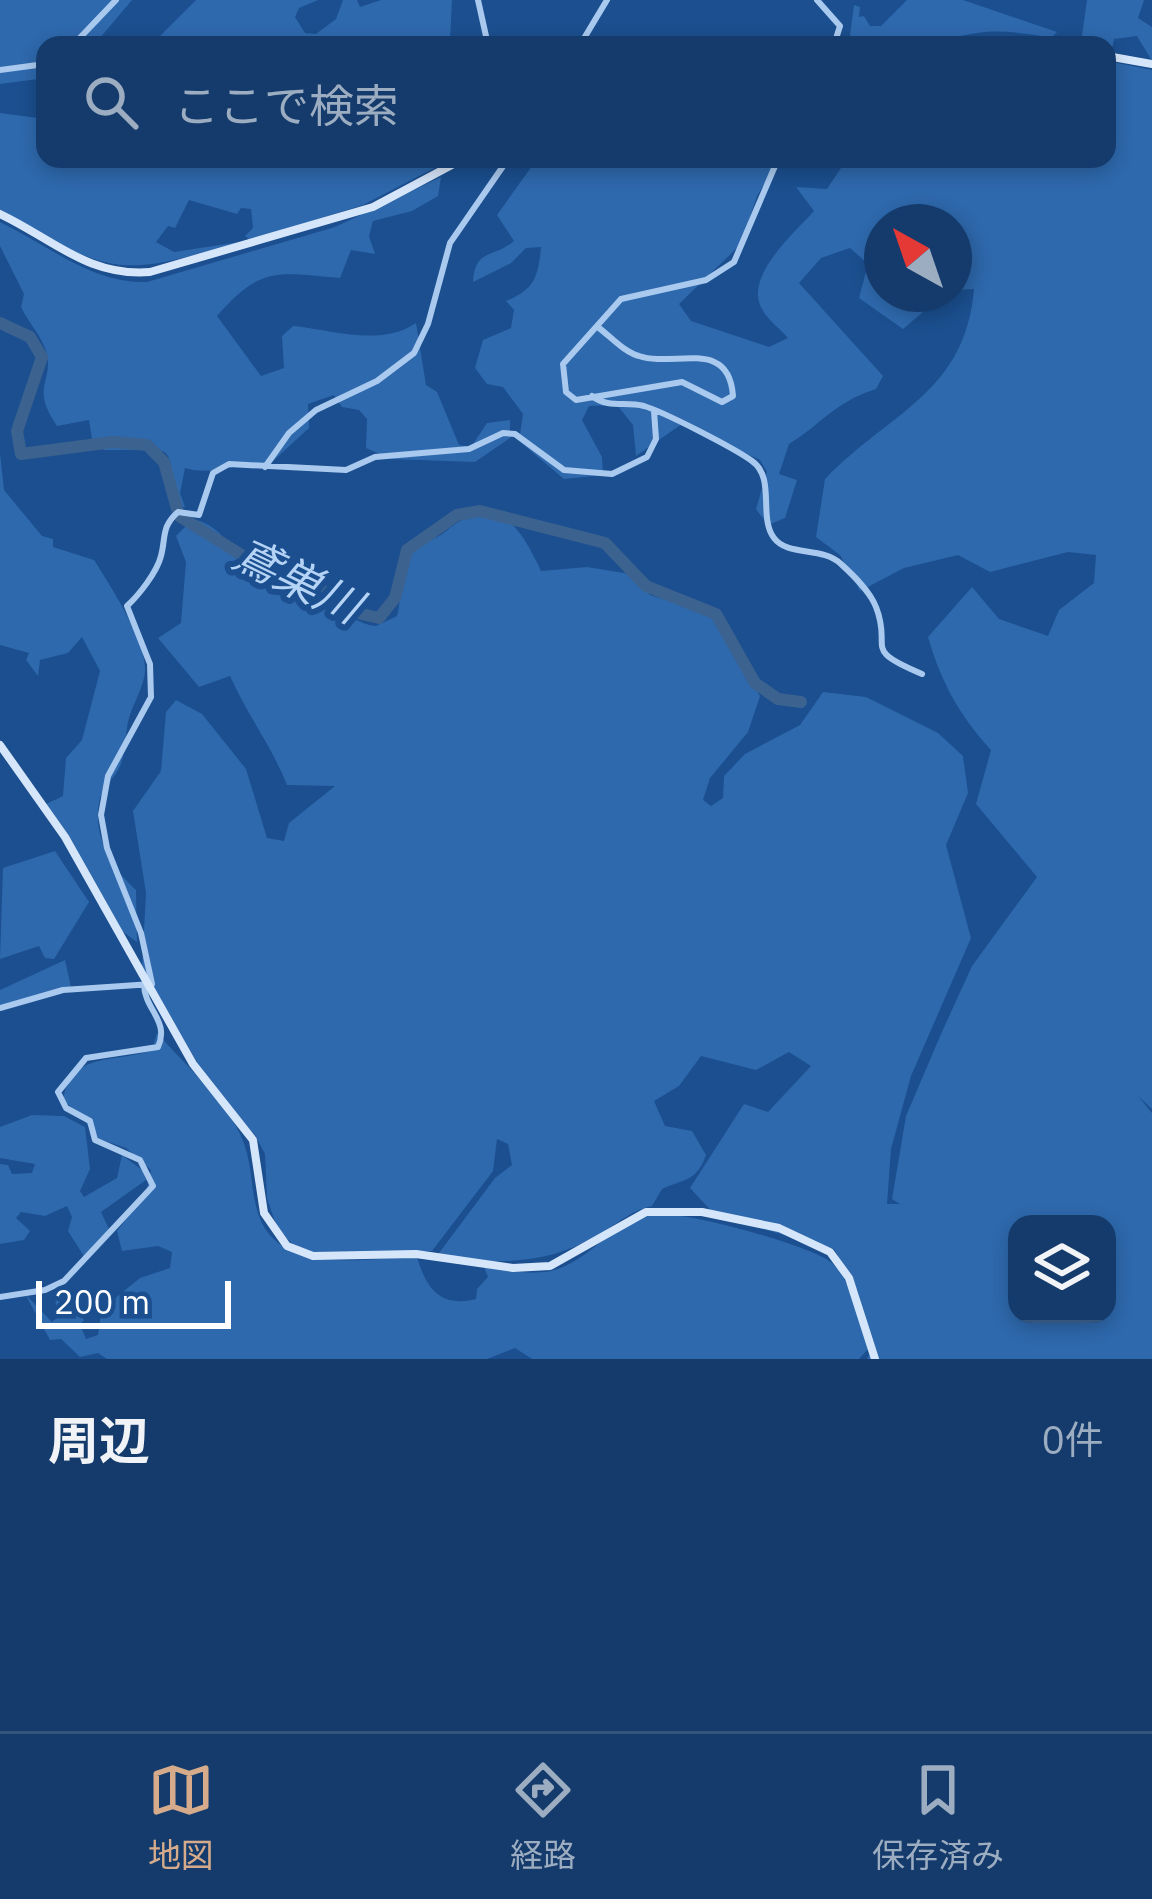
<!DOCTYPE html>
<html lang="ja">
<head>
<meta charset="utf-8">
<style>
  :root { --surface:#143b6b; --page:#1d4271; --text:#f1f3f6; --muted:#9dadc1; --line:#33557e; --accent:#d6ab8b }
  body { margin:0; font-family:"IBM Plex Sans","Noto Sans JP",sans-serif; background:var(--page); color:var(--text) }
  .controls { position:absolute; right:36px; bottom:36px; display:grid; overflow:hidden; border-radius:24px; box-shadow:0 6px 18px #0003 }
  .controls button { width:108px; height:108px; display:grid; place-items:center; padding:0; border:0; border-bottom:3px solid var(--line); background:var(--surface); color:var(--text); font:60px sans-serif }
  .compass { position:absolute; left:864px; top:204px; width:108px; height:108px; border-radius:50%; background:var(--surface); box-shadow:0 6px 18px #0003; rotate:320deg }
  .scale { position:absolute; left:36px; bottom:30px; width:195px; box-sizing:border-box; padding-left:12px; border:6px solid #fff; border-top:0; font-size:33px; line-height:42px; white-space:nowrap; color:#fff; -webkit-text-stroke:9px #1b4f8f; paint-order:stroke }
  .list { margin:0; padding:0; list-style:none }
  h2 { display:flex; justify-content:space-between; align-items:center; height:156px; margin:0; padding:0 48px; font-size:51px }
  h2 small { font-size:39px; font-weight:400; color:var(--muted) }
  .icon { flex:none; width:66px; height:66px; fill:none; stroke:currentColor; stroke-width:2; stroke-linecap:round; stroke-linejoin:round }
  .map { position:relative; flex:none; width:1152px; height:1359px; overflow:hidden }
  .search { position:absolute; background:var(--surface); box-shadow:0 6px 18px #0003; left:36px; right:36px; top:36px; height:132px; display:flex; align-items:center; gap:30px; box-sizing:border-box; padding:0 42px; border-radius:24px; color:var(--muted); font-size:45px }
  .sheet { height:372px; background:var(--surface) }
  nav { display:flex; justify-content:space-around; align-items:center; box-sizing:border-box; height:168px; border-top:3px solid var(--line); background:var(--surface); font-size:33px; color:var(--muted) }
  nav a { display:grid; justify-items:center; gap:6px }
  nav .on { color:var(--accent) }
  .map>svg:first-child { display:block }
</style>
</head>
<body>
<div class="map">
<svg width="1152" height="1359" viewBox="0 0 1152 1359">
  <rect width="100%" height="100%" fill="#1b4f8f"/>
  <!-- green -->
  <path fill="#2e69ad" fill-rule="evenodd" d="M0,0H132L94,45H45V78L0,84Z
    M196,0H318L299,8L295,17L305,33L316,34L336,19L343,0H357L360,7L381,0H452L450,41L151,45Z
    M907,0H963L1057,32L1052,37C1031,35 1008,30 986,32C945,35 887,64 850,35L854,5L860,7L859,17L864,16L870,26H881Z
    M1087,0H1144L1138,18L1152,27V61L1137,36L1114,39L1112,48L1081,43Z
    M1107,61L1152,70V1109L1138,1096L1152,1113V1359H867L873,1348L858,1292L834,1249L716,1216L690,1188L744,1104L768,1112L811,1066L789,1052L756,1070L701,1056L679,1086L654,1101L665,1126L692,1131L706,1155C697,1182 683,1179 662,1189L652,1206C626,1212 609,1231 585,1242C537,1266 487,1263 436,1257L495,1178L512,1165L508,1144L497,1139L493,1171L432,1251L313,1252L294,1245L278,1231L267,1198L265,1154L255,1135L219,1100L142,968L146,893L133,811L161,771L166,712L176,700L202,714L246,769L267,838L284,841L289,823L335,786L287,785C273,749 248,716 230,676L199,687L158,638L181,623L186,562L176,536L193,519C221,526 225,543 244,560C263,576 290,566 309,576C339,592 340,622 376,626L397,616C403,596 397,568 412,551C420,542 436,540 445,532C496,488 520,526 541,571L587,567L630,574L650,595L699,610L716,622L760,696L748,732L710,778L703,800L711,806L723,798L724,776L745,754L800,725L823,692L866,697L938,733L963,756L968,793L946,845L971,938L911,1076L891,1149L887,1204H900L892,1199L906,1116L941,1034L972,966L1037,877L976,804L991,750C959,715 941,682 928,637L972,587L999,619L1048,636L1059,610L1094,583L1096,555L1068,552L990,572L958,555L904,568L860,591L840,555L816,537L825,479C889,412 965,394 974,289L954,290V222H882V294H944L903,329L859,298L868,264L850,248L821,258L799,283L883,376L876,389C835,402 823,423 789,444L779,474L797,480L785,518L768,525L756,509L767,472L760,460L682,424L636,456L633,425L617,405L589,406L582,420L602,457L603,475L564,479L519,441L523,414L503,387L487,384L475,368L483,340L511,328L514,310L506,301C535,289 538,277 541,247L526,248L511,263L473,282C475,248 493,259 514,241L497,215L537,159H779L757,196L741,244L679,304L691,321L769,347L788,338C780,329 767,319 762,309C743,277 795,232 814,211L796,187L827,189L847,159H1107ZM1017,1224H1107V1314H1017Z
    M0,113L45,119V159H452L363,205L250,240L245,236L253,228L251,209L241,208L237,214L189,200L175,228L168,226L156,242L174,252L246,241C118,277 114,278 0,210Z
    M441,177L438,196L412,211L373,221L369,236L375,254L351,250L340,278C278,273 261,265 217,316L261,376L284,368L282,336L293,326C333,330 381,347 416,323L426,385L437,392L459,445L471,447L487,423L510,420V438L475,462L391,459L366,448L367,419L359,410L342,407L334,395L308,404L309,428L271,463C239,461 216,477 185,468L180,493L185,507L179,508C164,437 182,451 104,450L92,439L89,420L57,426C29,385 55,382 46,351C41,335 28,322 21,307L24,294L0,246V222C48,245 92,284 147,282L335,227Z
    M0,453L4,490L42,536L53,539V547L94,560C110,585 144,638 145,667C146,681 136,699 131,712C124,729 127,751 120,766C115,778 103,786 100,798C91,834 111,867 136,890L137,942L115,926L44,805L63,796L66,758L82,740L100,671L82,637L68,653L40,660L38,676L26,660L29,653L0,645Z
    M55,851L89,902L54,959L45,958L39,946L0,959L3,868Z
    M65,960L71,987L0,1007V990Z
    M157,1033C184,1064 223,1097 240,1134C252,1158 250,1182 256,1206C272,1278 363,1258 417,1257C426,1288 440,1308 476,1299L477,1289L488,1277L484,1267C507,1269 535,1277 558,1269C592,1257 616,1220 654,1214C681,1210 811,1245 832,1263C853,1283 861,1321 870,1347L859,1359H532L515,1348L487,1359H107L98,1353L80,1357L61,1339L50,1340L25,1294L52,1322L57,1318L55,1294L62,1293L84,1320L80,1325L86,1339L98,1335L101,1313L112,1311L113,1300L140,1278L170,1268L172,1252L158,1246L122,1251L117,1231L146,1193L151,1170L126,1148L94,1137L83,1117L63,1100C72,1050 114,1064 152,1050Z
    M32,1115L64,1116L85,1127L90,1169L80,1191L84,1197L117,1178L122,1155L142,1170L146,1180L101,1212L109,1229L85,1258L68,1231L72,1217L67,1206L45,1216L21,1212L16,1218L30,1231L24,1240L0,1244V1164L8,1165L12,1174L32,1173L35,1164L0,1158V1127Z"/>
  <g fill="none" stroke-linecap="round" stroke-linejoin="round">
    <!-- river -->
    <path stroke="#3c6290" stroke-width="12" d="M0,323L30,337L42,357L17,431L21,454L113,442L147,445L164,462L179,516L248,559L314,581L341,609L379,618L395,598L407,550L457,515L480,511L605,543L646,586L716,614L755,683L778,699L801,702"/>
    <!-- street -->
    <path stroke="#a9c9ee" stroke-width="6" d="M478,0L488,45
      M817,0L840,26L834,45
      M73,45L116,0
      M580,45L607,0
      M0,70L45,64
      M599,328C611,337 624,352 639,356C674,368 729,337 733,396L722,402L682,382L576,400L566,392L563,364L621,299L706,280L734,262L778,159
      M592,396C609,409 625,401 644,406C664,412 734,448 752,461C776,478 758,517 774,538C788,557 822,546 841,564C853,575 870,591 876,607C893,650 860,648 922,674
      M265,467L289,433L316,410L377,381L414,353L428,324L450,243L508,159
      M0,1008L63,990L152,984L141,933L107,848L101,815L108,776L151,697L150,664L127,606C139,595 157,572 161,556C166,537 161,527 178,512L199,515L213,473L229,464L346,470L375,457L469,449L503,433L515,434L564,470L612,474L647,457L656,439L654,411
      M0,1297L45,1290L64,1281L153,1186L140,1160L95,1140L90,1121L66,1108L58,1092L86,1058L158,1047C170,1021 144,1009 144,984"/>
    <!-- secondary -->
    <path stroke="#d6e6fa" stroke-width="8" d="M964,45H1045
      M1107,56L1152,64
      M0,214C53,239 88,277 150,272L373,207L463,159
      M0,745L65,837L193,1064L253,1140L264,1213L287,1246L313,1256L416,1254L513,1268L550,1266L646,1212H702L779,1228L830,1252L849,1278L875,1359"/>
  </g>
  <g text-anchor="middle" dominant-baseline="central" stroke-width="12" stroke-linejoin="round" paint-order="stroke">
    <!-- water labels -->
    <g font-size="45" font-style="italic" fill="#b5d3f5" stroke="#1b4f8f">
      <text transform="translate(298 579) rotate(26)">鳶巣川</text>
    </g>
  </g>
</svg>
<div class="controls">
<button><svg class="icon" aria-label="layers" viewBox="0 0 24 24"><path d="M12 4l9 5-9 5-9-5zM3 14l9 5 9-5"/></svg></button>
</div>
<svg class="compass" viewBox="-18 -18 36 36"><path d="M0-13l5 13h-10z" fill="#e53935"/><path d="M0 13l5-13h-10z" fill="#9dadc1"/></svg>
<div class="scale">200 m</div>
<div class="search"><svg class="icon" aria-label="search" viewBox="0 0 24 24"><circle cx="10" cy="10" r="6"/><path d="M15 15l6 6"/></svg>ここで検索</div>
</div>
<section class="sheet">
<h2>周辺<small>0件</small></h2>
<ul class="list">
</ul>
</section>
<nav>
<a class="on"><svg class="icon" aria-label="map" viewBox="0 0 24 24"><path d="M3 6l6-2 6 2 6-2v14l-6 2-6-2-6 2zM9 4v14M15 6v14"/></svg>地図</a>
<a><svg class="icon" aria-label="directions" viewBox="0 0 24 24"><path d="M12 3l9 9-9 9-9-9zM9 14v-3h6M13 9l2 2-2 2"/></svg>経路</a>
<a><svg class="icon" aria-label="saved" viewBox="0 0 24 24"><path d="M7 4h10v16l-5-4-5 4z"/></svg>保存済み</a>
</nav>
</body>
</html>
